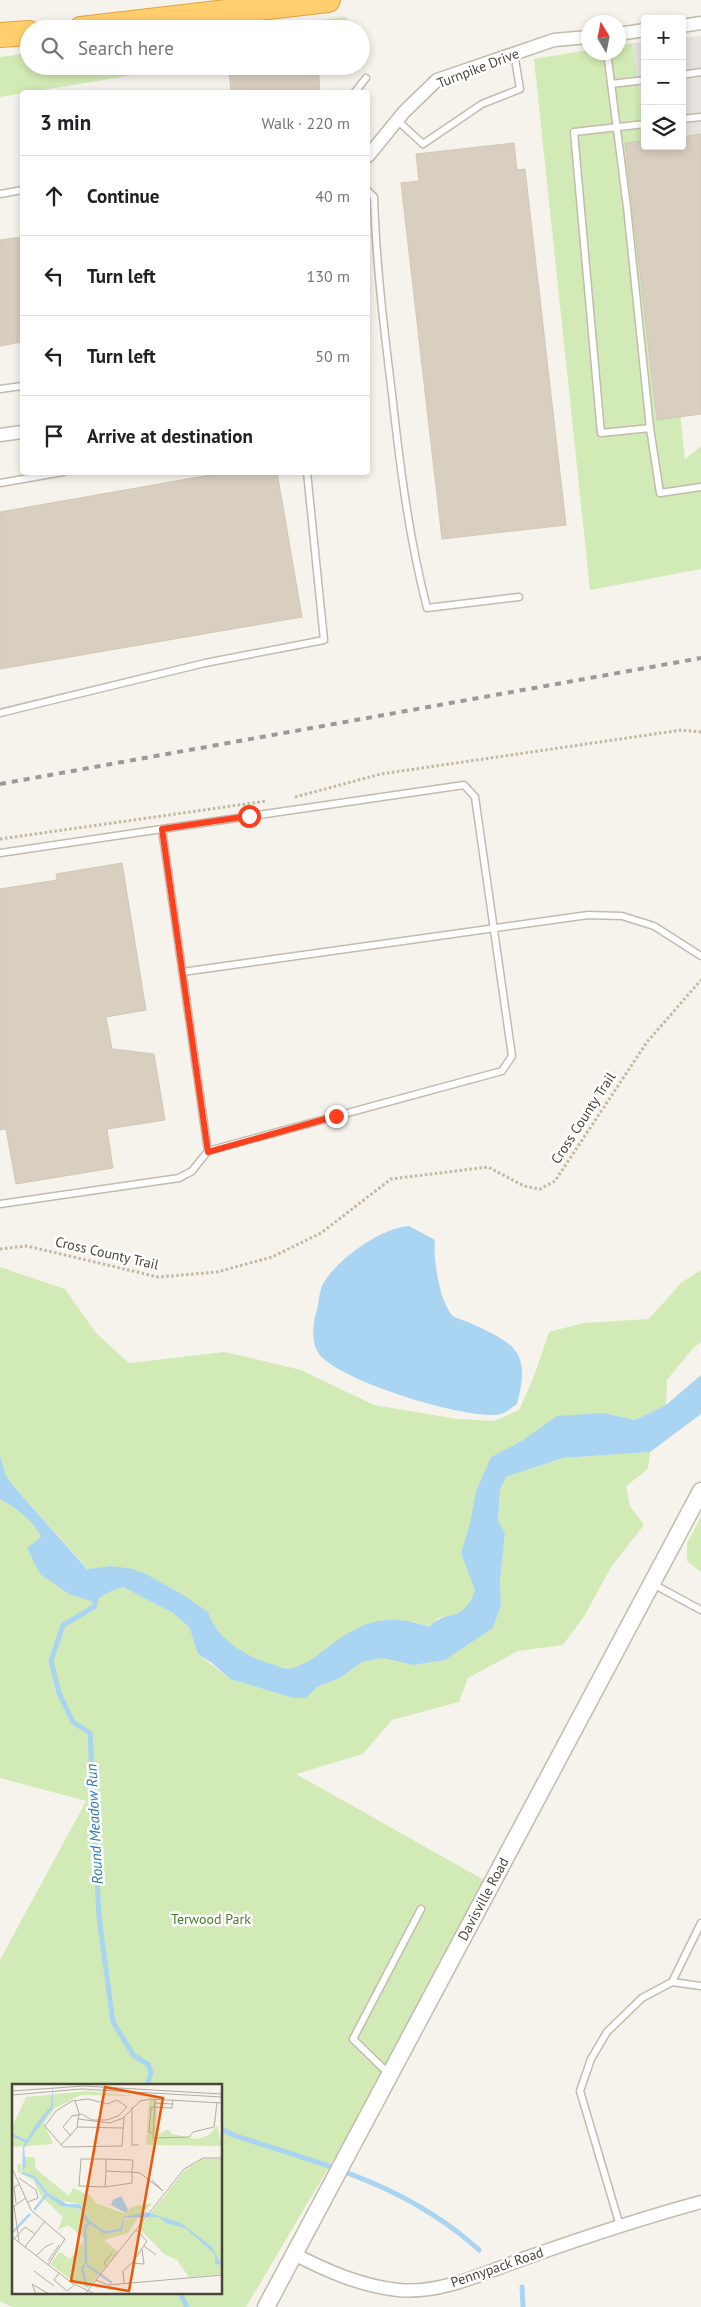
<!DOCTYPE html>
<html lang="en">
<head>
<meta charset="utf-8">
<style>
  :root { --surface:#fff; --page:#f2f2f2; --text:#202124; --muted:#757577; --line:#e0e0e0 }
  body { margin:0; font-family:"PT Sans",sans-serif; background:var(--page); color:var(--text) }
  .controls { position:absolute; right:15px; top:15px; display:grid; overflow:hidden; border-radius:5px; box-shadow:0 2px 8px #0003 }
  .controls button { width:45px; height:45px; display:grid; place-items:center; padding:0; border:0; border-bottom:1px solid var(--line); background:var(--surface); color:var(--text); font:25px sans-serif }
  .compass { position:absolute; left:581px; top:15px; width:45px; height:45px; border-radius:50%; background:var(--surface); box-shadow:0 2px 8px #0003; rotate:350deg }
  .stop { position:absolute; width:15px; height:15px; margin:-11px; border:4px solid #fc3f1d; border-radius:50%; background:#fff }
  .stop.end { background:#fc3f1d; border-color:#fff; box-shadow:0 1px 5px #0008 }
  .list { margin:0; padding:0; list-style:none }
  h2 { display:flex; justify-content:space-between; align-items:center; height:65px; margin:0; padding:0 20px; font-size:21px }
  h2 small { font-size:16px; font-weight:400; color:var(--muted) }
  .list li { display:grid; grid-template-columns:32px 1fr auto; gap:15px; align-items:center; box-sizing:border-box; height:80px; padding:0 20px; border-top:1px solid var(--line) }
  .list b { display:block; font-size:19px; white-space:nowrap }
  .list em { font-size:16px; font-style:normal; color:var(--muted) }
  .icon { flex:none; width:28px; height:28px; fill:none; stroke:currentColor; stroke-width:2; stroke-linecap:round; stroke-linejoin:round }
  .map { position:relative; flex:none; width:701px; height:2307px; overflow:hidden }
  .search { position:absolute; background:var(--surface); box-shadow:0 2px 8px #0003; left:20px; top:20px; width:350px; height:55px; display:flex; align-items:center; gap:12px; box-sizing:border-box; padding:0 18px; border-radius:28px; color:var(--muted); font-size:19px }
  .panel { position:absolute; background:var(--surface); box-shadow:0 2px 8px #0003; left:20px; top:90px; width:350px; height:385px; border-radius:5px }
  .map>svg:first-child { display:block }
</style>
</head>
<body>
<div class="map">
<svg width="701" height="2307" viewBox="0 0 701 2307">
  <rect width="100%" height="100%" fill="#f6f3ec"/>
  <!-- industrial -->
  <path fill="#e6e2dd" d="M701,36V283L682,146V38Z
    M645,42V131L632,43Z"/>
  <!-- green -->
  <path fill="#d2eab5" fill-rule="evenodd" d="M345,17L358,29H245Z
    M632,43L645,131V146L666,285L685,459L701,446V569L590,590L534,59L588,50V52H618L619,46Z
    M29,53V66H187L0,97V57Z
    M0,1267L65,1289L96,1333L129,1363L225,1352L301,1370L374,1405L457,1419L494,1421L519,1410L533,1379L549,1332L583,1323L649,1319L681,1283L701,1270V1342L694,1347L667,1380L666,1405L635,1420L604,1413L523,1440L491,1457L461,1553L475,1591L467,1608L460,1613L438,1618L429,1627L412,1621L333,1644L313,1660L291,1669L265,1663L241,1652L227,1641L212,1623L208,1612L146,1574L111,1566L88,1569L15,1488L6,1476L0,1455Z
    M650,1452L648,1469L626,1486L630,1506L644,1525L611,1567L585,1615L563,1645L518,1651L468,1678L459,1702L392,1720L363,1754L296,1774L491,1884L358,2118L246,2307H12L0,2301V1960L86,1801L0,1778V1499C17,1508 33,1520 41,1537L94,1602L107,1593L123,1587L173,1613L189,1627L198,1654L230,1679L293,1698H306L317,1687L340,1678L362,1662L382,1658L415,1665L445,1660L493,1628L501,1605L500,1580L505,1534L498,1520L500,1490L506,1477L563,1458ZM14,2086H221V2293H14Z
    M701,1517V1572L687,1561V1543Z"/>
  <!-- water -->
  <path fill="#a9d4f2" d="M409,1226L435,1240C433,1259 439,1298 451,1314C454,1318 463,1320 468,1322C513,1343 532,1349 517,1404C512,1407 506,1413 501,1414C471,1422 331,1379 317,1351C311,1339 313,1322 317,1310C319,1302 319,1292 323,1284C337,1259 381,1228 409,1226Z
    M701,1375V1414L650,1452L563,1458L506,1477L500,1490L498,1520L505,1534L500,1580L501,1605L493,1628L445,1660L414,1665L382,1658L362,1662L340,1678L317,1687L306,1698H293L230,1679L212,1663L198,1654L189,1627L173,1613L123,1587L107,1593L94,1602L69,1594L40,1574L27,1548L41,1537C33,1520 16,1508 0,1499V1455L6,1476L15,1488L87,1569L111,1566L133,1569L146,1574L185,1596L208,1612C217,1640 248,1658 275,1665C280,1667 288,1670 293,1668C309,1663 319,1654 332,1644C365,1620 390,1613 429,1627C451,1606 460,1626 475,1591L461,1553L470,1523L476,1492L491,1457L523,1440L557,1416L604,1413L635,1420L666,1405Z"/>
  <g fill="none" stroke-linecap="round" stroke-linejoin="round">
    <!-- stream -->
    <path stroke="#a9d4f2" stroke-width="5" d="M97,1595L94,1607L63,1625L51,1661L59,1693L73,1722L90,1733L99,1917L113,2022L134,2056L148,2064L151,2072L147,2086
      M221,2129L233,2135C324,2165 406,2184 479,2250
      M522,2287L523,2307
      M180,2293L187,2307"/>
  </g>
  <!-- building -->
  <path fill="#d8cfc1" stroke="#d3c7b4" d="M258,66H318L320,92H231L229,69Z
    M701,134V414L657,420L625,143L645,141V146H682V137Z
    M514,143L517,170L525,169L566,525L442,539L401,183L419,181L416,154Z
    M22,237V342L0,346V240Z
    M227,472H277L302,617L0,669V512Z
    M122,863L146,1010L106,1017L112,1049L154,1054L165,1120L107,1129L113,1168L16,1184L6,1129L0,1130V889L57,880L56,874Z"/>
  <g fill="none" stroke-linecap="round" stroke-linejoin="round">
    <!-- service casing -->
    <g stroke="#c2bbae" stroke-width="9">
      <path id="service" d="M607,52L627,207L650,428L660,493L701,487
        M682,75L701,72
        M611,84L645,80
        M355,92L366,78
        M682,119L701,117
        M397,120L423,144L482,104L520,89L514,53
        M645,124L574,132L601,433L650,428
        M368,191L374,197C376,263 384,329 392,394C400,467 409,538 427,608L519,597
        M0,194L22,190
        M0,389L22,386
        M0,483L63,472
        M0,713L205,663L324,640L307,472
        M464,785L475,797L512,1056L502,1071L208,1151L162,829Z
        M0,853L162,829
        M182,972L588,915L622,916L654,926L701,956
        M0,1204L179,1178L192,1171L208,1151
        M653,1584L701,1610
        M701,1923L672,1982L701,1986
        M389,2074L353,2039L421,1909
        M620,2226L580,2091L591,2059L607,2032L642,1998L672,1982"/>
    </g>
    <!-- minor casing -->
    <g stroke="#c2bbae" stroke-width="15">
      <path id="minor" d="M682,26L701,23
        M618,34L645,30
        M368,156L404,112L437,80L554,40L588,37
        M0,435L22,432
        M294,2254C327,2271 361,2286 398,2290C444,2295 494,2268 537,2254C591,2235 646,2217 701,2202"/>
    </g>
    <!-- tertiary casing -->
    <g stroke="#c2bbae" stroke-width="19">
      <path id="tertiary" d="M266,2307L701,1491"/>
    </g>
    <!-- motorway casing -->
    <g stroke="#e0a43c" stroke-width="26">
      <path id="motorway" d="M81,29L328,0
        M0,35L29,33"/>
    </g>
    <!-- path -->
    <path stroke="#c4b79f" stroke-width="3" stroke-dasharray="2.5 2.5" stroke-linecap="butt" d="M295,797L381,774L682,730L701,732
      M0,839L267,801
      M0,1249L27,1246L158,1277L217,1272L272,1257L321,1233L391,1179L488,1167L524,1186L540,1189L555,1181L647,1042L701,980"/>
    <!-- service -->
    <use href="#service" stroke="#fff" stroke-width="6"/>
    <!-- minor -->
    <use href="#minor" stroke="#fff" stroke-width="12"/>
    <!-- tertiary -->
    <use href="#tertiary" stroke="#fff" stroke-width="16"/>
    <!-- motorway -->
    <use href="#motorway" stroke="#ffcf6e" stroke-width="24"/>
    <!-- rail -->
    <path stroke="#9a9a9a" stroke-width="4" stroke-dasharray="6 6" stroke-linecap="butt" d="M0,784L701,658"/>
  </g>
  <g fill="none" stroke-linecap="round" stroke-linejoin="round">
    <!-- route -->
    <path stroke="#fc3f1d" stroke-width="6" d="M249,816L162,829L208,1152L336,1116"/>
  </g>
  <g text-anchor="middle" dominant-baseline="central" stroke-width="5" stroke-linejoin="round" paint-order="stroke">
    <!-- street labels -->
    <g font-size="14" fill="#4b4439" stroke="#fff">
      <text transform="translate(478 68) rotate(-21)">Turnpike Drive</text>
      <text transform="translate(583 1118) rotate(-57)">Cross County Trail</text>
      <text transform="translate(107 1253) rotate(13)">Cross County Trail</text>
      <text transform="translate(483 1899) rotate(-62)">Davisville Road</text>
      <text transform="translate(497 2267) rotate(-19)">Pennypack Road</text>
    </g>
    <!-- park labels -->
    <g font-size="14" fill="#4a7f2a" stroke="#fff">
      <text x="211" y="1919">Terwood Park</text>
    </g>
    <!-- water labels -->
    <g font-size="15" font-style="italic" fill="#2e7ab2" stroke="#fff">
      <text transform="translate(94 1824) rotate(-93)">Round Meadow Run</text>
    </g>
  </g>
  <!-- overview -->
  <g transform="translate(12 2084)">
    <rect width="210" height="210" fill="#f6f3ec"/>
    <path d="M75,7L123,12L69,11L43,24L32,39L41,60L0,63V44L14,13ZM137,16H145L144,52L156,45L160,50L185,55L197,51L205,41L210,62L134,61ZM12,73H23V84L57,112L61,104L79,112L84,119L113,130L119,123L141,119L128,131L112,133L108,145L92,147L77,136L68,120L50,117L36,109L23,92L11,89ZM190,75H210V190L177,193L165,176L152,170L127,144L173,86ZM9,79V88L21,94L34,111L53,123L69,125L73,136L92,150L110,147L113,135L126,134L116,149L92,156L106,168L76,204L63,199L38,180L48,168L58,175L73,155L56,141L46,146L51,133L29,112L21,96L6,88L5,81Z" fill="#d2eab5"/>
    <path d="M41,0V23L12,64L14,81L10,88L23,92L36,109L55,120H68L77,136L92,147L108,145L112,133L134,128L169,139L201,164L210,181L203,180V170L173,144L154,139L147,133L113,134L110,147L92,150L73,136L69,125L49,122L34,111L21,94L10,90L11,63L24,40L39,22ZM109,112L116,125L114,129L99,121L101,116Z" fill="#a9d4f2"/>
    <path fill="none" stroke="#a9d4f2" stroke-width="2.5" d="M0,51L16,58M22,126L35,110M1,148L18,130M74,180L73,143L78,138M73,181L70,184L75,203M75,181L100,199"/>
    <path fill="none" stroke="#b2ada4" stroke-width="1" d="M0,7L72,2L210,10M0,11L69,5L210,13M143,15L141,54L177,53L181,48L202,43L205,19M143,19L161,20M120,23V61H127M66,35L98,39L111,34L128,17L139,15L210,19M65,43L111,44M140,49L137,48L139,23L160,24L161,16M59,52L51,43L60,32L70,30L80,36H95L106,32L115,23L105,16L95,20L76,15L60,17L44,27L33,42L51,63L110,62L112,33M49,61L65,44L67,29L63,17M0,84L19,126L53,155L36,181M94,87V75L120,76L121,77L120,88V99L93,103L94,87L113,88H120L128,89L151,107M7,94L24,106L26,114L16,118M140,96L151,107M93,103L67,102L69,75H94M4,119L2,103L8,100M124,146L135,157L120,179L132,180L130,165M0,153L60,199L83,210M2,155L13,143L23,150M7,157L2,122L14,114M132,162L144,171M13,163L33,137M24,172L33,163L41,159M36,177L47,161M95,183L92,179L100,169M22,187L42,202M47,189L42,196L55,207L62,201M84,196L96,201L210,191M112,199L111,187L120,179M24,210L20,200L37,210M73,210L172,85L191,74H210"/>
    <path fill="#e8590c" fill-opacity="0.15" stroke="#e8590c" stroke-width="2.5" d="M93,3L151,14L117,207L59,197Z"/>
    <rect width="210" height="210" fill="none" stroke="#4b4439" stroke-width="2.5"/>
  </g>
</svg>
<div class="controls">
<button>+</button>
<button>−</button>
<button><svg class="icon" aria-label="layers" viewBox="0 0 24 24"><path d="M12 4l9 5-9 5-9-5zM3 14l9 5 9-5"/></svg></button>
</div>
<svg class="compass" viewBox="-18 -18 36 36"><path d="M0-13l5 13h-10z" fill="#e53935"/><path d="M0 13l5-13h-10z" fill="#757577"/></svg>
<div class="stop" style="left:249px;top:816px"></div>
<div class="stop end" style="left:336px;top:1116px"></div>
<div class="search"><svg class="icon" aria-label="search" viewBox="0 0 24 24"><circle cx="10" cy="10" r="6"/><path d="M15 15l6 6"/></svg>Search here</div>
<section class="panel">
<h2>3 min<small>Walk · 220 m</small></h2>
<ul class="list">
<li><svg class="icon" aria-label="ahead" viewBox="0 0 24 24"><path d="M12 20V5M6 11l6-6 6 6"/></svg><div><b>Continue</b></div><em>40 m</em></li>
<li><svg class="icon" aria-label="left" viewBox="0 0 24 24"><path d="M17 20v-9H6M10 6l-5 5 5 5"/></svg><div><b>Turn left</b></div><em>130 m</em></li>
<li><svg class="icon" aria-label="left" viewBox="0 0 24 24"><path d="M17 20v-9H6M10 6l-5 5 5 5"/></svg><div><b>Turn left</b></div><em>50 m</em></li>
<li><svg class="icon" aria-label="arrive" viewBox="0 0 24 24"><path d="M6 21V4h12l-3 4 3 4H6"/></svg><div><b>Arrive at destination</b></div></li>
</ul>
</section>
</div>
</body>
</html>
